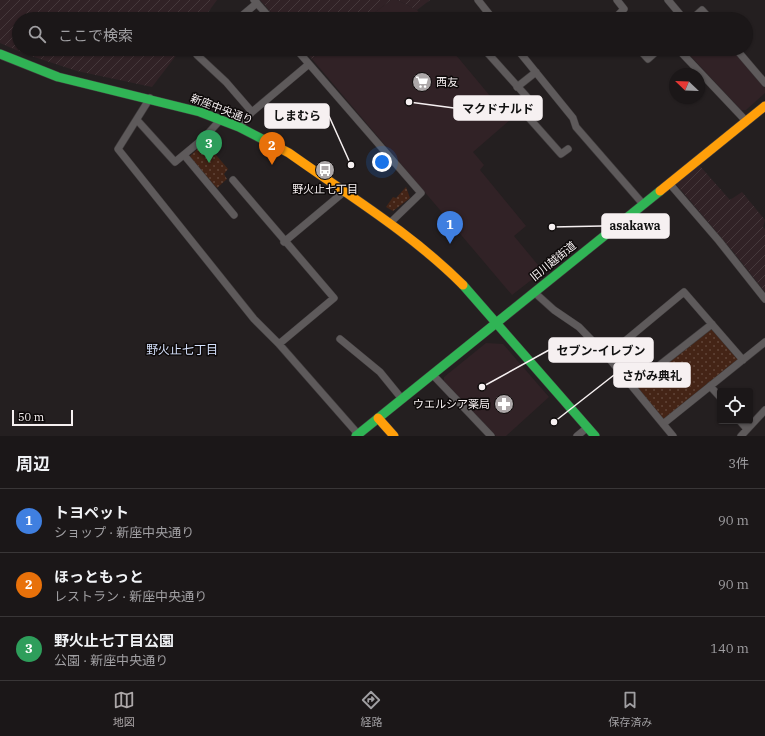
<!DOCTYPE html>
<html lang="ja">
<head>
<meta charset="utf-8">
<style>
  :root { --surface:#1b1718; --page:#242021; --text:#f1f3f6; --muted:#a09fa2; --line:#393637; --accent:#aca7a8 }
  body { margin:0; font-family:"IBM Plex Serif","Noto Sans JP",serif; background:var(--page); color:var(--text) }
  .controls { position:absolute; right:12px; bottom:12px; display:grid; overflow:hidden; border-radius:4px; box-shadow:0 1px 3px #0004 }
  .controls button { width:36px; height:36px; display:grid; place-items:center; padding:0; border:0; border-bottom:1px solid var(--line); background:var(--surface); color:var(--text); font:20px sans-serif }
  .compass { position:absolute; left:669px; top:68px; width:36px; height:36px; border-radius:50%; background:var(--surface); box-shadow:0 1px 3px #0004; rotate:293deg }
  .scale { position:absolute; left:12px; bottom:10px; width:61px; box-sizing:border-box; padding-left:4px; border:2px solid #f6f0f1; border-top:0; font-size:11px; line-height:14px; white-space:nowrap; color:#f6f0f1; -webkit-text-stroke:3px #0d0909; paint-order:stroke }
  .you { position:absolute; left:382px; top:162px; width:14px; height:14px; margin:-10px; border:3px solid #fff; border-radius:50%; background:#1a73e8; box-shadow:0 0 0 6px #1a73e833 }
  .badge { display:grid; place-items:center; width:26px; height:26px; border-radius:50%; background:var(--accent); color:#fff; font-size:13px; font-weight:700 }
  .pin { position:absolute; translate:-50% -33px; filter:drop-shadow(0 1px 2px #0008) }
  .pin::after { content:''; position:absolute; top:21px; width:14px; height:12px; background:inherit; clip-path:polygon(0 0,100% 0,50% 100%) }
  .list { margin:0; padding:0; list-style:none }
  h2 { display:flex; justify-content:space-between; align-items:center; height:52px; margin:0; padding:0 16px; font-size:17px }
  h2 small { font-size:13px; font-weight:400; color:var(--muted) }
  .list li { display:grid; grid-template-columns:26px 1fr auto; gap:12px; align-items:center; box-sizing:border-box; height:64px; padding:0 16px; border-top:1px solid var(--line) }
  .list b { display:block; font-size:15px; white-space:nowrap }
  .list p { margin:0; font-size:13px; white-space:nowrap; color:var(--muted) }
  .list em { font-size:13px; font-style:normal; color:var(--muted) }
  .icon { flex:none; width:22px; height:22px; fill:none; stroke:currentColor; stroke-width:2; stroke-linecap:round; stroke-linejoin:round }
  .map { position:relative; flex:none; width:765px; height:436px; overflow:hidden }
  .search { position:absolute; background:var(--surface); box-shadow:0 1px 3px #0004; left:12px; right:12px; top:12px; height:44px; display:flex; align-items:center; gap:10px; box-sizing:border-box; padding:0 14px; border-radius:22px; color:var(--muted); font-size:15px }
  .sheet { height:244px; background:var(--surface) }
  nav { display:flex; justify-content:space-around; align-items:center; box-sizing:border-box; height:56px; border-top:1px solid var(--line); background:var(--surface); font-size:11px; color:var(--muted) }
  nav a { display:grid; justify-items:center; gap:2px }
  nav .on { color:var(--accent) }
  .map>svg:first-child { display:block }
</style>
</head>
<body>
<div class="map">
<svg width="765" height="436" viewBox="0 0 765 436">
  <defs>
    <pattern id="industrial-furrows" width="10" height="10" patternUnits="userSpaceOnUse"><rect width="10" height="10" fill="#312226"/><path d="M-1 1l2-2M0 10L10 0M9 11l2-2" fill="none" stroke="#45383b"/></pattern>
    <pattern id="park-dots" width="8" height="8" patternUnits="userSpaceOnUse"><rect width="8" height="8" fill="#442416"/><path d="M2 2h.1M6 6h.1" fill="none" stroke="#604438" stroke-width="1.8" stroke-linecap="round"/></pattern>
  </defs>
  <rect width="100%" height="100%" fill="#241f20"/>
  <!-- built -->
  <path fill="#312226" d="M391,0H397L417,10L425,19H366Z
    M326,49H451L510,120L473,152L484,165L480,170L526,226L514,236L543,271L512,295L312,59Z
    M684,49H731L765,88V93L746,110H741Z
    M486,343L503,344L549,397L506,436H496L444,381V377Z"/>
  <!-- industrial -->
  <path fill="url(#industrial-furrows)" d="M0,0H217L203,19H19V49H181L152,87L77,71L25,54L0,43Z
    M260,0H391L366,19H277Z
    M397,0H430L417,10Z
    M303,49H326L312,59Z
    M699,165L730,200L742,192L765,220L763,227L765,229V292L731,249L676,184Z"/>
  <!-- park -->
  <path fill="url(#park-dots)" d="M205,142L228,169L224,174L227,179L217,188L189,157Z
    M406,187L410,198L393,211L386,207L393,197L396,198Z
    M712,324L743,360L663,424L633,386Z"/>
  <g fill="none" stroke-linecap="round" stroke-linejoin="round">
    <!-- street casing -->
    <g stroke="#3f3b3c" stroke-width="8">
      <path id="street" d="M254,0L271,19
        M478,0L493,19
        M668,0L684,19
        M238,19L257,3
        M614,19L624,9L617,0
        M692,19L702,10L710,19
        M204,49L197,55L226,82L252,112
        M296,49L421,193L390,223
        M484,49L527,97L521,109L561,154L568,149
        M517,49L573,118L576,127L643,204
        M639,49L648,59L659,49
        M678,49L746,121
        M736,49L765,83
        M517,87L536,72
        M150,98L118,149L254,319L279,344L358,434
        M137,120L175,162L204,138L221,119
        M239,127L252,112L309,64
        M184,155L234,215
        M233,180L334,298L279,344
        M669,183L719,241L765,299
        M284,242L345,191
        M534,292L554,310L579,327L607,356L673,436
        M340,339L380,372L402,399
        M607,356L684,292L743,360
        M432,374L491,436
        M633,386L712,324
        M710,386L720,397
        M740,421L747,429
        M663,424L765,342
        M577,436L588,427
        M741,436L765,410"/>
    </g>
    <!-- fast casing -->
    <g stroke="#3f3b3c" stroke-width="10">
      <path id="fast" d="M0,54L58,77L200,112L239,127L268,142
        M463,285L595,436
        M356,436L660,191"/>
    </g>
    <!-- slow casing -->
    <g stroke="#3f3b3c" stroke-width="10">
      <path id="slow" d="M268,142L289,153C348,195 411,233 463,285
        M660,191L765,106
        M378,418L394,436"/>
    </g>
    <!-- street -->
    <use href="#street" stroke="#5e5a5b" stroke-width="7"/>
    <!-- fast -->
    <use href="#fast" stroke="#30b455" stroke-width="9"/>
    <!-- slow -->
    <use href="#slow" stroke="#ff9f0a" stroke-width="9"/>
  </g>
  <!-- icons -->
  <defs>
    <g id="supermarket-disc" transform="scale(1)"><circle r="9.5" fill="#aca7a8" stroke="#0d0909"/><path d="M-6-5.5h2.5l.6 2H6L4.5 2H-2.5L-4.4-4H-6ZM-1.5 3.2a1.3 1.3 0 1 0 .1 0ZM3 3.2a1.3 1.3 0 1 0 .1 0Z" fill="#fff"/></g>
    <g id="bus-disc" transform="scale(1)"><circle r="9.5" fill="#aca7a8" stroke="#0d0909"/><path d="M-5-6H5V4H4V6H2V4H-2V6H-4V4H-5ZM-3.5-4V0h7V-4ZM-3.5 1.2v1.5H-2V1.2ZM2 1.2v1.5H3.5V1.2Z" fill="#fff"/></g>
    <g id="pharmacy-disc" transform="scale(1)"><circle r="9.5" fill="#aca7a8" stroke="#0d0909"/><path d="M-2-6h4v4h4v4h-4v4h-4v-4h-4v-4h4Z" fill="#fff"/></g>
  </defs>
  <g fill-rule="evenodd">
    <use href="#supermarket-disc" x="422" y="82"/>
    <use href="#bus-disc" x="325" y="170"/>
    <use href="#pharmacy-disc" x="504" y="404"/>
  </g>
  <g text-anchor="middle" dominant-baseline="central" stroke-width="3" stroke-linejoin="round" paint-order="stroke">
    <!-- poi labels -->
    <g font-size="11" fill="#f6f0f1" stroke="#0d0909" text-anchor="start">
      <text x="436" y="82">西友</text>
      <text x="325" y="189" text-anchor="middle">野火止七丁目</text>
      <text x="490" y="404" text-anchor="end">ウエルシア薬局</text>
    </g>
    <!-- street labels -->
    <g font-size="11" fill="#f6f0f1" stroke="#0d0909">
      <text transform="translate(222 109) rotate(21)">新座中央通り</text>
      <text transform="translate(553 261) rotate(-39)">旧川越街道</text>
    </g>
    <!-- neighbourhood labels -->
    <g font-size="12" fill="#d5e1fc" stroke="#0d0909">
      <text x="182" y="349">野火止七丁目</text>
    </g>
  </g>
  <!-- callouts -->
  <path fill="none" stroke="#f6f0f1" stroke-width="1.5" d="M409 102L454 108M351 165L329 116M552 227L602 226M482 387L549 350M554 422L614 375"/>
  <g fill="#f6f0f1" stroke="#0d0909" stroke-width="1.5">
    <circle cx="409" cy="102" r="4"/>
    <circle cx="351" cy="165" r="4"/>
    <circle cx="552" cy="227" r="4"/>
    <circle cx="482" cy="387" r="4"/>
    <circle cx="554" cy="422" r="4"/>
  </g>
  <g fill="#f6f0f1" stroke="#f6f0f1" stroke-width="1.5">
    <rect x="454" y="96" width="88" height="24" rx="4"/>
    <rect x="265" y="104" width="64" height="24" rx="4"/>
    <rect x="602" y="214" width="67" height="24" rx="4"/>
    <rect x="549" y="338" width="104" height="24" rx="4"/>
    <rect x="614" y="363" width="76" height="24" rx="4"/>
  </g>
  <g font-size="12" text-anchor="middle" font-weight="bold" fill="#111">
    <text x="498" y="113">マクドナルド</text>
    <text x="297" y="120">しまむら</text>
    <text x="635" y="230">asakawa</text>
    <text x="601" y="355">セブン-イレブン</text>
    <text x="652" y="380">さがみ典礼</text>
  </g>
</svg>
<div class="controls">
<button><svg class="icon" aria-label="locate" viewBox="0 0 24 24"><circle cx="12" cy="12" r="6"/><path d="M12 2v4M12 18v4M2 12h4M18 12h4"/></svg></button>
</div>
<svg class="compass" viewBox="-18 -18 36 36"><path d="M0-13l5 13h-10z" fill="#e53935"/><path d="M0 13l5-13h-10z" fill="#a09fa2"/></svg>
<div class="scale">50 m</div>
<div class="you"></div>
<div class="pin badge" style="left:450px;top:244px;background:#3f7fe0">1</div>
<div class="pin badge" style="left:272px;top:165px;background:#e8710a">2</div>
<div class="pin badge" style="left:209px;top:163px;background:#2e9e5b">3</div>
<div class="search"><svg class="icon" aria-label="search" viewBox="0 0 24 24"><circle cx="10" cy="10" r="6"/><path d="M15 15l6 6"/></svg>ここで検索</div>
</div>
<section class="sheet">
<h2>周辺<small>3件</small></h2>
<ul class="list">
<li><span class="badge" style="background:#3f7fe0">1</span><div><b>トヨペット</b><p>ショップ · 新座中央通り</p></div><em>90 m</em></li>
<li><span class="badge" style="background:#e8710a">2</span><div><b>ほっともっと</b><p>レストラン · 新座中央通り</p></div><em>90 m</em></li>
<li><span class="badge" style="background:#2e9e5b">3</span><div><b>野火止七丁目公園</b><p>公園 · 新座中央通り</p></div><em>140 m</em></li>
</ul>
</section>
<nav>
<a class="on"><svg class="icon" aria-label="map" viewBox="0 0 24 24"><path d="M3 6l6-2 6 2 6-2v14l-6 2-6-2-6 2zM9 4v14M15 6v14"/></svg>地図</a>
<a><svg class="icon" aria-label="directions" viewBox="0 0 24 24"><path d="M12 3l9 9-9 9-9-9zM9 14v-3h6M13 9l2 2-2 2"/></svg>経路</a>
<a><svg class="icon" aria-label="saved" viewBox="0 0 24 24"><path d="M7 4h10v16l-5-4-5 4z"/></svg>保存済み</a>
</nav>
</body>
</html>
